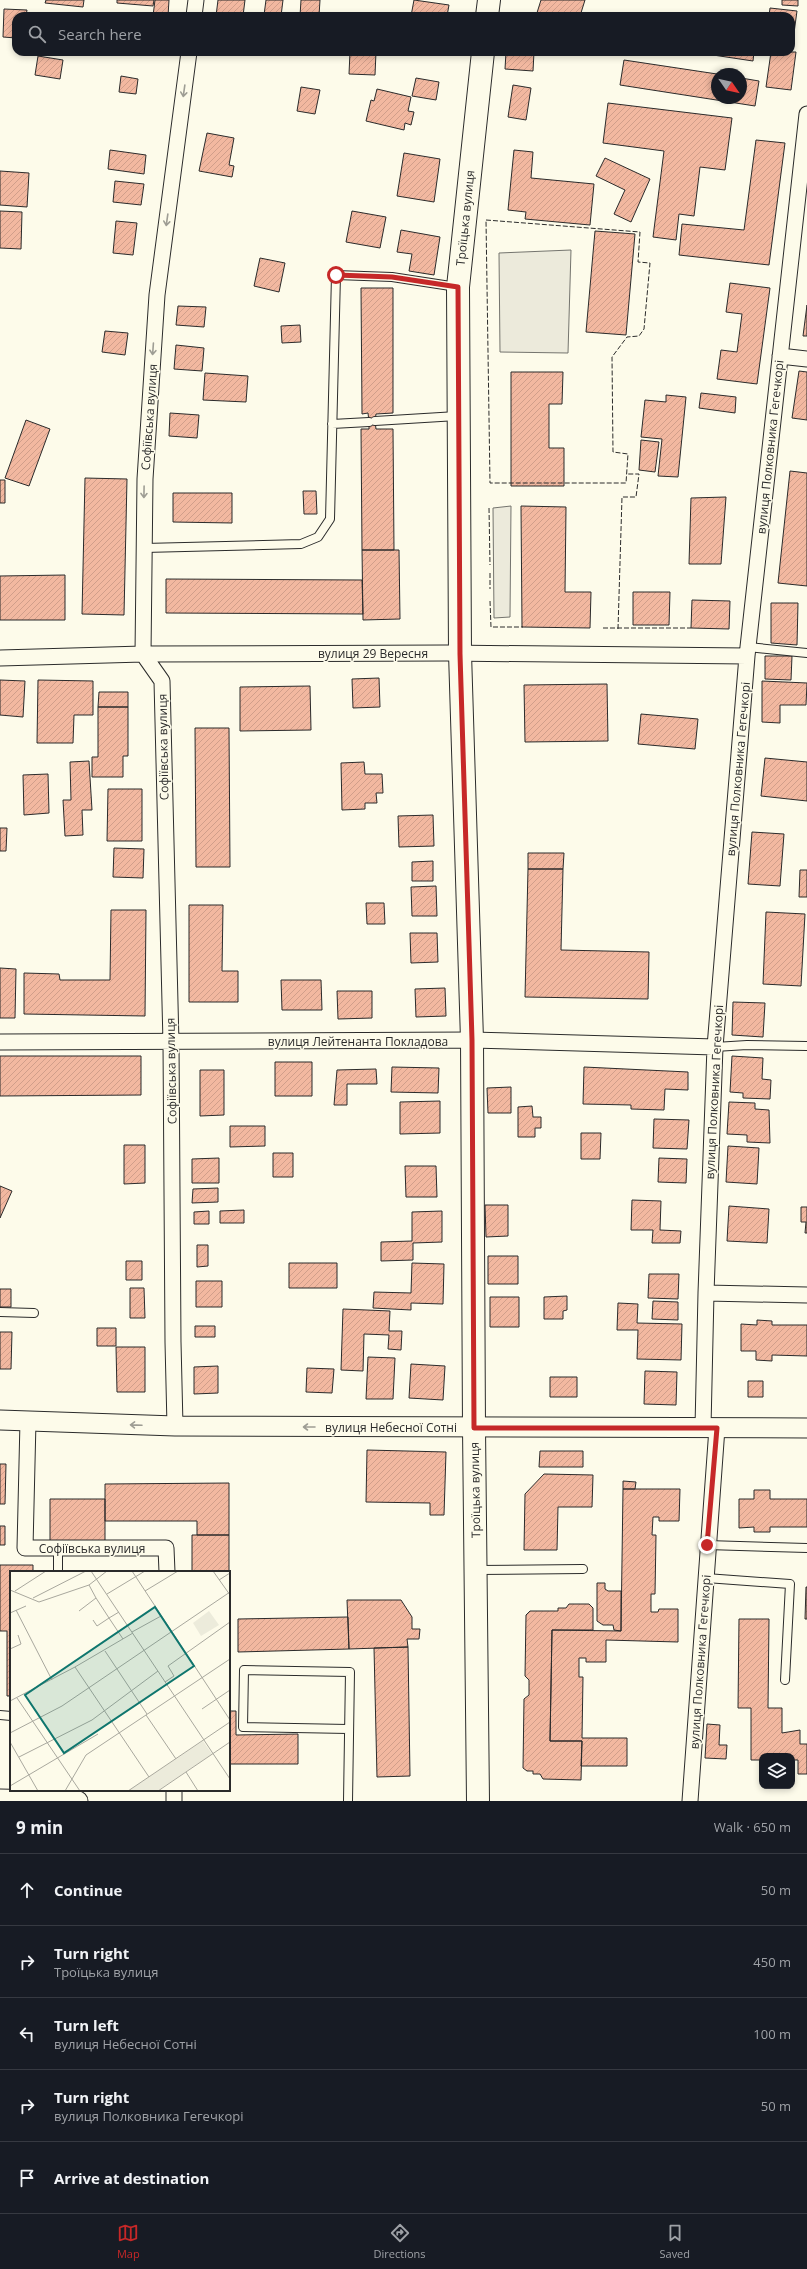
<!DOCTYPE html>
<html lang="en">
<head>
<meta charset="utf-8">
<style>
  :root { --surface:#171b24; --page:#242831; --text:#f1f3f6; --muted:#9ea1a6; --line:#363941; --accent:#c62828 }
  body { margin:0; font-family:"Open Sans",sans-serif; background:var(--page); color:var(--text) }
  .controls { position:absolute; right:12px; bottom:12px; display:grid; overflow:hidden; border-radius:8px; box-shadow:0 2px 6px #0003 }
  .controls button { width:36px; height:36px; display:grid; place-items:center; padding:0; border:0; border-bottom:1px solid var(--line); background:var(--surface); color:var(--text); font:20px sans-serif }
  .compass { position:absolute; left:711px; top:68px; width:36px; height:36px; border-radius:50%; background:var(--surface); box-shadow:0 2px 6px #0003; rotate:124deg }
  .stop { position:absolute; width:12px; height:12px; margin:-9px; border:3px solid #c62828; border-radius:50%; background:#fff }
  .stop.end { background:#c62828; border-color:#fff; box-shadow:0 1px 4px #0008 }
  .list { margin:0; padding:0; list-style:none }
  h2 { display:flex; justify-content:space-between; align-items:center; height:52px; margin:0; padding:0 16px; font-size:17px }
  h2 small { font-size:13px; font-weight:400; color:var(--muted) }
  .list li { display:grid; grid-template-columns:26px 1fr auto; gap:12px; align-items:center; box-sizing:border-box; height:72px; padding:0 16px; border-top:1px solid var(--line) }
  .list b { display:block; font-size:15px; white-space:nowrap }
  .list p { margin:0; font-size:13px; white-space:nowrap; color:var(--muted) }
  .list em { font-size:13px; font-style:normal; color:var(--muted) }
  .icon { flex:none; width:22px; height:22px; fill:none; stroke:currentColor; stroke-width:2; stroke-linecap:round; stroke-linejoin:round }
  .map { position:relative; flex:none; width:807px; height:1801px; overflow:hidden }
  .search { position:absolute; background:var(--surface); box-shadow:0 2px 6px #0003; left:12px; right:12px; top:12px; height:44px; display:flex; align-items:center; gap:10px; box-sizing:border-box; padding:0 14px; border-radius:12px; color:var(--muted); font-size:15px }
  .sheet { height:412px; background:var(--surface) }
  nav { display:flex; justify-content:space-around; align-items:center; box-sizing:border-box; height:56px; border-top:1px solid var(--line); background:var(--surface); font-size:11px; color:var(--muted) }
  nav a { display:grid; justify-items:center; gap:2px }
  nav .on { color:var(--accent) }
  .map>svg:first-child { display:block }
</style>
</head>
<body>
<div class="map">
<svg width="807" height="1801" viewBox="0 0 807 1801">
  <defs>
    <pattern id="building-hatch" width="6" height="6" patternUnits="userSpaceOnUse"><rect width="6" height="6" fill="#f2b8a0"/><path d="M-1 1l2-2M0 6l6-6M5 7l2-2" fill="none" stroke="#d09e8a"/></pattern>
  </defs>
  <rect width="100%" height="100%" fill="#fdfbea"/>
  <!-- parking -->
  <path fill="#eceadb" stroke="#74746e" d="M571,250L568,353L500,352L499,253Z
    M511,506L510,617L494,618L493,508Z"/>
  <!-- building -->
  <path fill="url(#building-hatch)" stroke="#2b2b2b" d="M46,0H84L83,7L45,3Z
    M117,0H154L153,6L117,3Z
    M155,0H169L168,16H153Z
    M218,0H245L243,16H216Z
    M266,0H283L281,16L264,15Z
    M301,0H320L319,16H300Z
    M414,0L449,5L447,16H411Z
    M541,0H585L580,16H536Z
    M782,0H798V6L782,5Z
    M770,8L797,11L794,33L791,32V16H769Z
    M4,9L27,10L26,16H16V38L3,37Z
    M350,52H376L375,75L349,74Z
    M506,52H534L533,71L505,69Z
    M713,52H754L753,61L713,55Z
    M771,52H796L791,90L766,87Z
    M38,56L63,60L60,79L35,75Z
    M624,60L717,74V98H741V78L759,81L755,106L620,85Z
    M121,76L138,79L136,94L119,92Z
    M416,78L439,82L436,100L412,96Z
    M513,85L531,88L526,120L508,117Z
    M301,87L320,90L315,114L297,111Z
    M377,89L411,97L408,111L414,112L411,125L405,123L404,130L366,121L371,100L374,101Z
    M608,103L732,118L725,170L700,167L694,216L679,214L676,240L653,237L664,151L603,143Z
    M207,133L234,138L229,165L234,166L232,177L199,171Z
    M756,140L785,143L769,265L679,255L682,224L744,230Z
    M110,150L146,155L144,174L108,169Z
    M514,150L533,152L531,178L594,184L590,225L525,219L526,212L508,210Z
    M404,153L440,159L434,202L397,196Z
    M605,158L650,179L631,222L614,214L625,190L596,176Z
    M0,171L29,173L27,207L0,205Z
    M115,181L144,184L141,205L113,202Z
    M0,211L22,212L21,249L0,248Z
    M352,211L386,217L380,248L346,242Z
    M116,221L137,223L133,255L113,253Z
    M401,230L440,237L434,275L409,271L412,254L397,252Z
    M595,231L635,234L626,335L586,332Z
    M260,258L285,263L279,292L254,286Z
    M730,283L770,288L757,384L717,379L721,350L737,352L742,314L726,312Z
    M361,288H393V413L376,414L375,421L376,429H393L394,550H362L361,429H369V422L368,413L362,414Z
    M807,305V336H803Z
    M178,306L206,307L204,327L176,325Z
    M300,325L301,342L282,343L281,326Z
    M105,331L128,333L125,355L102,352Z
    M176,345L204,348L202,371L174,369Z
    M799,371L807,372V420L792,418Z
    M511,372H563L562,404H549V448H564V486H511Z
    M205,373L248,376L246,402L203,400Z
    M701,393L736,397L735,413L699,408Z
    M666,395L686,397L678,477L658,476L662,439L641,437L645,400L666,402Z
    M170,413L199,415L197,438L169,436Z
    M26,420L50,429L29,486L5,478Z
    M641,440L659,442L655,472L639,470Z
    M790,471L807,473V586L778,583Z
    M85,478L127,479L124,615L82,614Z
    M0,480H5V503H0Z
    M303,491H316L317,514H304Z
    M173,493H232V523L173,522Z
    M726,497L721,564H689L691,498Z
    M521,506L566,507L565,592H591L590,628L522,627Z
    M362,550H399L400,619L363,620Z
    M65,575V620H0V576Z
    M166,579L362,580L363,614L166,613Z
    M633,592H670L669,625H633Z
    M692,600L730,601L729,629L691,628Z
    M771,603H798L797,645L771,643Z
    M765,656H792L791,680L765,679Z
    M379,678L380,707L353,708L352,679Z
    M0,680L25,681L23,717L0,715Z
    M38,680L93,681V715H74L73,743H37Z
    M762,681L807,683L806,705H780V723L762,722Z
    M607,684L608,741L525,742L524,685Z
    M310,686L311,730L240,731V687Z
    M99,692H128V707H98Z
    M98,707H128V756H123V777H92V757H98Z
    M641,714L698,719L695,749L638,744Z
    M195,728H229L230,867H196Z
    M765,758L807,762V801L761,796Z
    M89,761L92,810H82L83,835L65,836L63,800H71L70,762Z
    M364,762L365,774H382L383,793H376L377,803H365V809L342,810L341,763Z
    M48,774L49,813L24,815L23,775Z
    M108,789H142V841H107Z
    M433,815L434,846L399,847L398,816Z
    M0,828H7L6,851H0Z
    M752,832L784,834L780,886L748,884Z
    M114,848L144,849L143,878L113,877Z
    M528,853H564L563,869H528Z
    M433,861V881H412V862Z
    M528,869H563L561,950L649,952L648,999L525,997Z
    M800,870H807V897H799Z
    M436,886L437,916H412L411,887Z
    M366,903H384L385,924H367Z
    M189,905H223L222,971H238V1002H189Z
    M111,910H146L145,1016L24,1014V973L59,974L60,980H110Z
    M766,912L805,914L801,986L763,984Z
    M410,933H437L438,962L411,963Z
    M0,968L16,969L15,1018H0Z
    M281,980H321L322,1010H282Z
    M445,988L446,1016L416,1017L415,989Z
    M337,991H372V1018L338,1019Z
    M733,1002L765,1003L763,1037L732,1035Z
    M0,1056H141V1095L0,1096Z
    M732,1056L763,1058L762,1079L771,1080L770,1099L743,1098V1093L730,1092Z
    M275,1062H312V1096H275Z
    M392,1067L439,1068L438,1093L391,1092Z
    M584,1067L688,1072V1090L665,1089L664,1110L631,1109V1105L583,1104Z
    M376,1069L377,1084H347V1105H334L337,1070Z
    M200,1070H224V1115L200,1116Z
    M511,1087V1113H488L487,1088Z
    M440,1101V1133L400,1134V1102Z
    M729,1102L755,1103V1109L769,1110L770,1143L747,1142V1135L727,1134Z
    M532,1106L533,1117H541V1128H535V1137H518V1107Z
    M654,1119L689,1120L687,1149L653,1148Z
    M230,1126H265V1146L230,1147Z
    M581,1133H601L600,1159H581Z
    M124,1145H145V1183L124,1184Z
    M728,1146L759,1148L757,1184L726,1182Z
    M273,1153H293V1177H273Z
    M219,1158V1183H192V1159Z
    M659,1158L687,1159L686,1183L658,1182Z
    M405,1166H436L437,1197H406Z
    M0,1186L12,1191L0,1218Z
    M218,1188V1202L192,1203L193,1189Z
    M632,1200L661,1201L660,1230L681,1231L680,1243H652L653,1230H631Z
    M485,1205H508V1236L486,1237Z
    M729,1206L769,1209L767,1243L727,1241Z
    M801,1207H807V1233H805L806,1222H801Z
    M244,1210V1223H220V1211Z
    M209,1211V1224H194V1212Z
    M442,1211V1242L413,1243V1260L381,1261V1242L412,1241V1212Z
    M197,1245H208V1266L197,1267Z
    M488,1256H518V1284H488Z
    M126,1261H142V1280H126Z
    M289,1263H337V1288H289Z
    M412,1263L444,1264L443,1304L411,1303V1310L373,1308L374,1292L411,1293Z
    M649,1274H679L678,1299L648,1298Z
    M196,1281H222V1307H196Z
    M130,1288H144L145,1318H130Z
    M0,1289H11V1307H0Z
    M567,1296V1310L563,1311V1319H544V1297Z
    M490,1297H519V1327H490Z
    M653,1301L678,1302V1320L652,1319Z
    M618,1303L638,1304L637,1323L682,1324L681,1360L637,1359L638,1330H617Z
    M343,1309L390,1311L389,1331H402L401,1350L388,1349L389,1335L364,1334L363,1371L341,1370Z
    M757,1320L772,1321V1325H807V1356L772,1355V1361L756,1360V1351H741V1324L757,1325Z
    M195,1326H215V1337H195Z
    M97,1328H116V1346H97Z
    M0,1332H12L11,1369H0Z
    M116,1347H145V1392H117Z
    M368,1357L395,1358L393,1399H366Z
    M411,1364L445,1366L443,1400L409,1398Z
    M218,1366V1393L194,1394V1367Z
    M307,1368L334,1369L332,1393L306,1392Z
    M645,1371L677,1372L676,1405L644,1404Z
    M550,1377H577V1397H550Z
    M748,1381H763V1397H748Z
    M367,1450L446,1452L444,1515H430V1503L366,1502Z
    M540,1451H583V1467H539Z
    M0,1464H6L5,1504H0Z
    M544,1474L593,1475L592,1507H558L557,1550H524L525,1494Z
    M623,1481L636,1482L635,1489H623Z
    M229,1483V1535H197V1521H105V1484Z
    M623,1489H680L679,1521H659V1517H653L652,1535H656L655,1594H651V1612H658L659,1609H678V1642L606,1640V1662H586V1658H579V1677H583L582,1738H627V1766H581L582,1741H550L552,1630L621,1631Z
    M754,1490H770V1499H807V1527H770V1532H754V1527L739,1528V1499H754Z
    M50,1499H105V1545H50Z
    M0,1526H5V1545H0Z
    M192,1535H229V1601V1572H192Z
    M0,1565H33V1572H11V1696H7V1631H0Z
    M597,1583H605V1589L608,1591H621V1631L614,1630L613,1625H603L597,1621Z
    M806,1587H807V1619H805Z
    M347,1600H401L412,1617V1629H420L419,1639H407L408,1647L349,1649Z
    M569,1604H589L593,1608V1630H552L550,1741H582L581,1780L543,1779L540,1774H533V1771H527L523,1768L524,1699L529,1695V1680L525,1676L526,1615L530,1611H558V1608H566Z
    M348,1617L349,1649L238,1652V1619Z
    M739,1619H769L768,1708H782V1733L800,1730V1744H807V1774H798V1760H792V1756H762V1760H751V1708H738Z
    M408,1647L410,1776L377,1777L374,1648Z
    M229,1711H236V1735L298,1734V1764H229Z
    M707,1724L720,1725L719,1745H727L726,1759L705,1758Z"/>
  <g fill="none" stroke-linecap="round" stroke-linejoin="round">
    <!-- service casing -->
    <g stroke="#2b2b2b" stroke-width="10">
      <path id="service" d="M375,421L457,416
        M332,424L369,422
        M144,548L301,544L318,537L330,519L336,275L392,277L457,287
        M748,647L807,653
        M715,1047L747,1045L807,1046
        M0,1312L34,1313
        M707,1545L807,1548
        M477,1570L583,1569
        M58,1572V1548
        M706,1578L790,1584L785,1680
        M0,1715L11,1716
        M348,1801L350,1672L244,1670L243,1727L348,1729"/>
    </g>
    <!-- minor casing -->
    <g stroke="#2b2b2b" stroke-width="17">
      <path id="minor" d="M194,16L196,0
        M780,356L807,359
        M0,658L143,654L446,653L747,656
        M0,1042L472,1040L715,1047
        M706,1293L807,1295
        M28,1421L25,1548H166L167,1572
        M175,1426L173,1342L171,1043L162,681L143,654L145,479L157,295L189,52
        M703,1427L706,1293L715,1047L747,656L807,114
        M174,1790V1801
        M690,1801L717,1428"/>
    </g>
    <!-- tertiary casing -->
    <g stroke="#2b2b2b" stroke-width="21">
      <path id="tertiary" d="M0,1420L175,1426L807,1428
        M0,1799L78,1801"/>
    </g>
    <!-- secondary casing -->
    <g stroke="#2b2b2b" stroke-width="24">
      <path id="secondary" d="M487,16L489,0
        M478,1801L474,1428L472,1040L460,653L458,287L483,52"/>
    </g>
    <!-- service -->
    <use href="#service" stroke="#fdfbea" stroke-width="8"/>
    <!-- minor -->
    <use href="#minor" stroke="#fdfbea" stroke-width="15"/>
    <!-- tertiary -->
    <use href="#tertiary" stroke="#fdfbea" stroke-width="19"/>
    <!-- secondary -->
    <use href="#secondary" stroke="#fdfbea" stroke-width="22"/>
    <!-- fence -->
    <path stroke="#2b2b2b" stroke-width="1" stroke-dasharray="5 2" stroke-linecap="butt" d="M486,220L640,232L638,262L650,263L644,329L639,336L627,337L612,357L613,452L628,454L626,483H490Z
      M489,508L490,565
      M490,573V589
      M490,601L491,627H523
      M603,628H691
      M618,629L622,497H636L639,474H626"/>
  </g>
  <!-- one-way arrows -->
  <defs><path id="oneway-shaft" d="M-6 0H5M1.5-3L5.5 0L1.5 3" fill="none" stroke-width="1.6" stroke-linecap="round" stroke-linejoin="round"/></defs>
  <g stroke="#9e9d94">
    <use href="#oneway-shaft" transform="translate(184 91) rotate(98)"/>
    <use href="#oneway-shaft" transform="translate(167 220) rotate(98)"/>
    <use href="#oneway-shaft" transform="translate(153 349) rotate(94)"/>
    <use href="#oneway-shaft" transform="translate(144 492) rotate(91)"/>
    <use href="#oneway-shaft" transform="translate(136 1425) rotate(-178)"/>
    <use href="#oneway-shaft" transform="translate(309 1427) rotate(-180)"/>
  </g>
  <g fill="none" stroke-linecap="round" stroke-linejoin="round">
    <!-- route -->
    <path stroke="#c62828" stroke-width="5" d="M336,275L392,277L458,287L460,654L472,1040L474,1428H717L707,1545"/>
  </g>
  <g text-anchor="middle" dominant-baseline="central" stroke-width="3" stroke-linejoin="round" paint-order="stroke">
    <!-- street labels -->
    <g font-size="12" fill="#2b2b2b" stroke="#fdfbea">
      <text transform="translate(465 218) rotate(-84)">Троїцька вулиця</text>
      <text transform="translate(149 417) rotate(-86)">Софіївська вулиця</text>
      <text transform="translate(770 447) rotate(-84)">вулиця Полковника Гегечкорі</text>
      <text x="373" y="653">вулиця 29 Вересня</text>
      <text transform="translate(163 747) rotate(-91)">Софіївська вулиця</text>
      <text transform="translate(738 769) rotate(-85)">вулиця Полковника Гегечкорі</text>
      <text x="358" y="1041">вулиця Лейтенанта Покладова</text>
      <text transform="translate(171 1071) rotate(-91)">Софіївська вулиця</text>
      <text transform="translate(714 1092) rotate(-87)">вулиця Полковника Гегечкорі</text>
      <text x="391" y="1427">вулиця Небесної Сотні</text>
      <text transform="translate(475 1490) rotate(-91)">Троїцька вулиця</text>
      <text x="92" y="1548">Софіївська вулиця</text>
      <text transform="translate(700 1662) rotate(-86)">вулиця Полковника Гегечкорі</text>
    </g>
  </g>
  <!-- overview -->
  <g transform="translate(10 1571)">
    <rect width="220" height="220" fill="#fdfbea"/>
    <path d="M199,40L209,54L191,65L183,52Z" fill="#ecebdb"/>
    <path d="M193,170L202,183L147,220H118Z" fill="#ecebdb"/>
    <path fill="none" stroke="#a9a89e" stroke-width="1" d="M81,0L220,208M122,0L220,149M203,0L220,24M209,9L220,2M79,14L86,27M0,19L29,31L79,14L97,0M5,20L36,0M135,20L168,0M97,23L135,0M23,27L76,0M6,39L42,109M69,40L86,27L99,47L109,41M0,42L16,35M83,49L87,55L99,47L113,68M122,61L151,45M0,78L11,73L8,64M95,80L137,143M65,96L139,206M155,111L164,105L158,95L220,51M7,127L70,220M0,130L65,96L123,62M192,138L220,119M136,144L166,188M0,162L52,135L220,21M0,171L28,220M9,186L82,149L148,100M176,201L188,220M0,215L88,163M55,220L76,184L220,88M118,220L220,151M148,220L220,171"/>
    <path fill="#0f766e" fill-opacity="0.15" stroke="#0f766e" stroke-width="2" d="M145,36L184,95L54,182L15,124Z"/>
    <rect width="220" height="220" fill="none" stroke="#2b2b2b" stroke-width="2"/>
  </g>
</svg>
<div class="controls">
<button><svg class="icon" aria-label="layers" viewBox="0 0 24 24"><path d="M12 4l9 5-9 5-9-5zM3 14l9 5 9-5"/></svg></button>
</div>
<svg class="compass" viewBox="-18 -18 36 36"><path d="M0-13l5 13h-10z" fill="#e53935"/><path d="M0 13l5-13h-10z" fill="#9ea1a6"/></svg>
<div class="stop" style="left:336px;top:275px"></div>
<div class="stop end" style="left:707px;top:1545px"></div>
<div class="search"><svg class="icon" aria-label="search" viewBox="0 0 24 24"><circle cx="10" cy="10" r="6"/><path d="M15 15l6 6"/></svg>Search here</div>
</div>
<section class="sheet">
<h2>9 min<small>Walk · 650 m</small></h2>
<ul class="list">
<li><svg class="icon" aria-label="ahead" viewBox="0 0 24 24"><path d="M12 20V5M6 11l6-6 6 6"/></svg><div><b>Continue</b></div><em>50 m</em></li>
<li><svg class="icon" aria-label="right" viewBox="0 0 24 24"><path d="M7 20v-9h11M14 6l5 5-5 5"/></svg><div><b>Turn right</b><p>Троїцька вулиця</p></div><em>450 m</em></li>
<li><svg class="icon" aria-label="left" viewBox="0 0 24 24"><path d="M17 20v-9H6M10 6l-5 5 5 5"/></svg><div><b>Turn left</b><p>вулиця Небесної Сотні</p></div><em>100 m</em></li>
<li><svg class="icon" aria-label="right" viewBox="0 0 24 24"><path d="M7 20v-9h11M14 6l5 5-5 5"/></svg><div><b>Turn right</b><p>вулиця Полковника Гегечкорі</p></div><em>50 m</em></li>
<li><svg class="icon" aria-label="arrive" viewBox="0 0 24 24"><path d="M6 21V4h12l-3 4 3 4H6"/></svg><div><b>Arrive at destination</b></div></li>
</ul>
</section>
<nav>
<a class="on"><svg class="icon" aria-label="map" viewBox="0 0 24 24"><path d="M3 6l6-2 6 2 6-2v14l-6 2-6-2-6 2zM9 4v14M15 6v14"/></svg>Map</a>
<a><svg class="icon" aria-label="directions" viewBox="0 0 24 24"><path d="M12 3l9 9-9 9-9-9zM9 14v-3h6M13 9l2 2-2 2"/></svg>Directions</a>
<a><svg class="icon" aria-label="saved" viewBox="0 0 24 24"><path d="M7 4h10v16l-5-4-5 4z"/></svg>Saved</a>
</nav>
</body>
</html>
